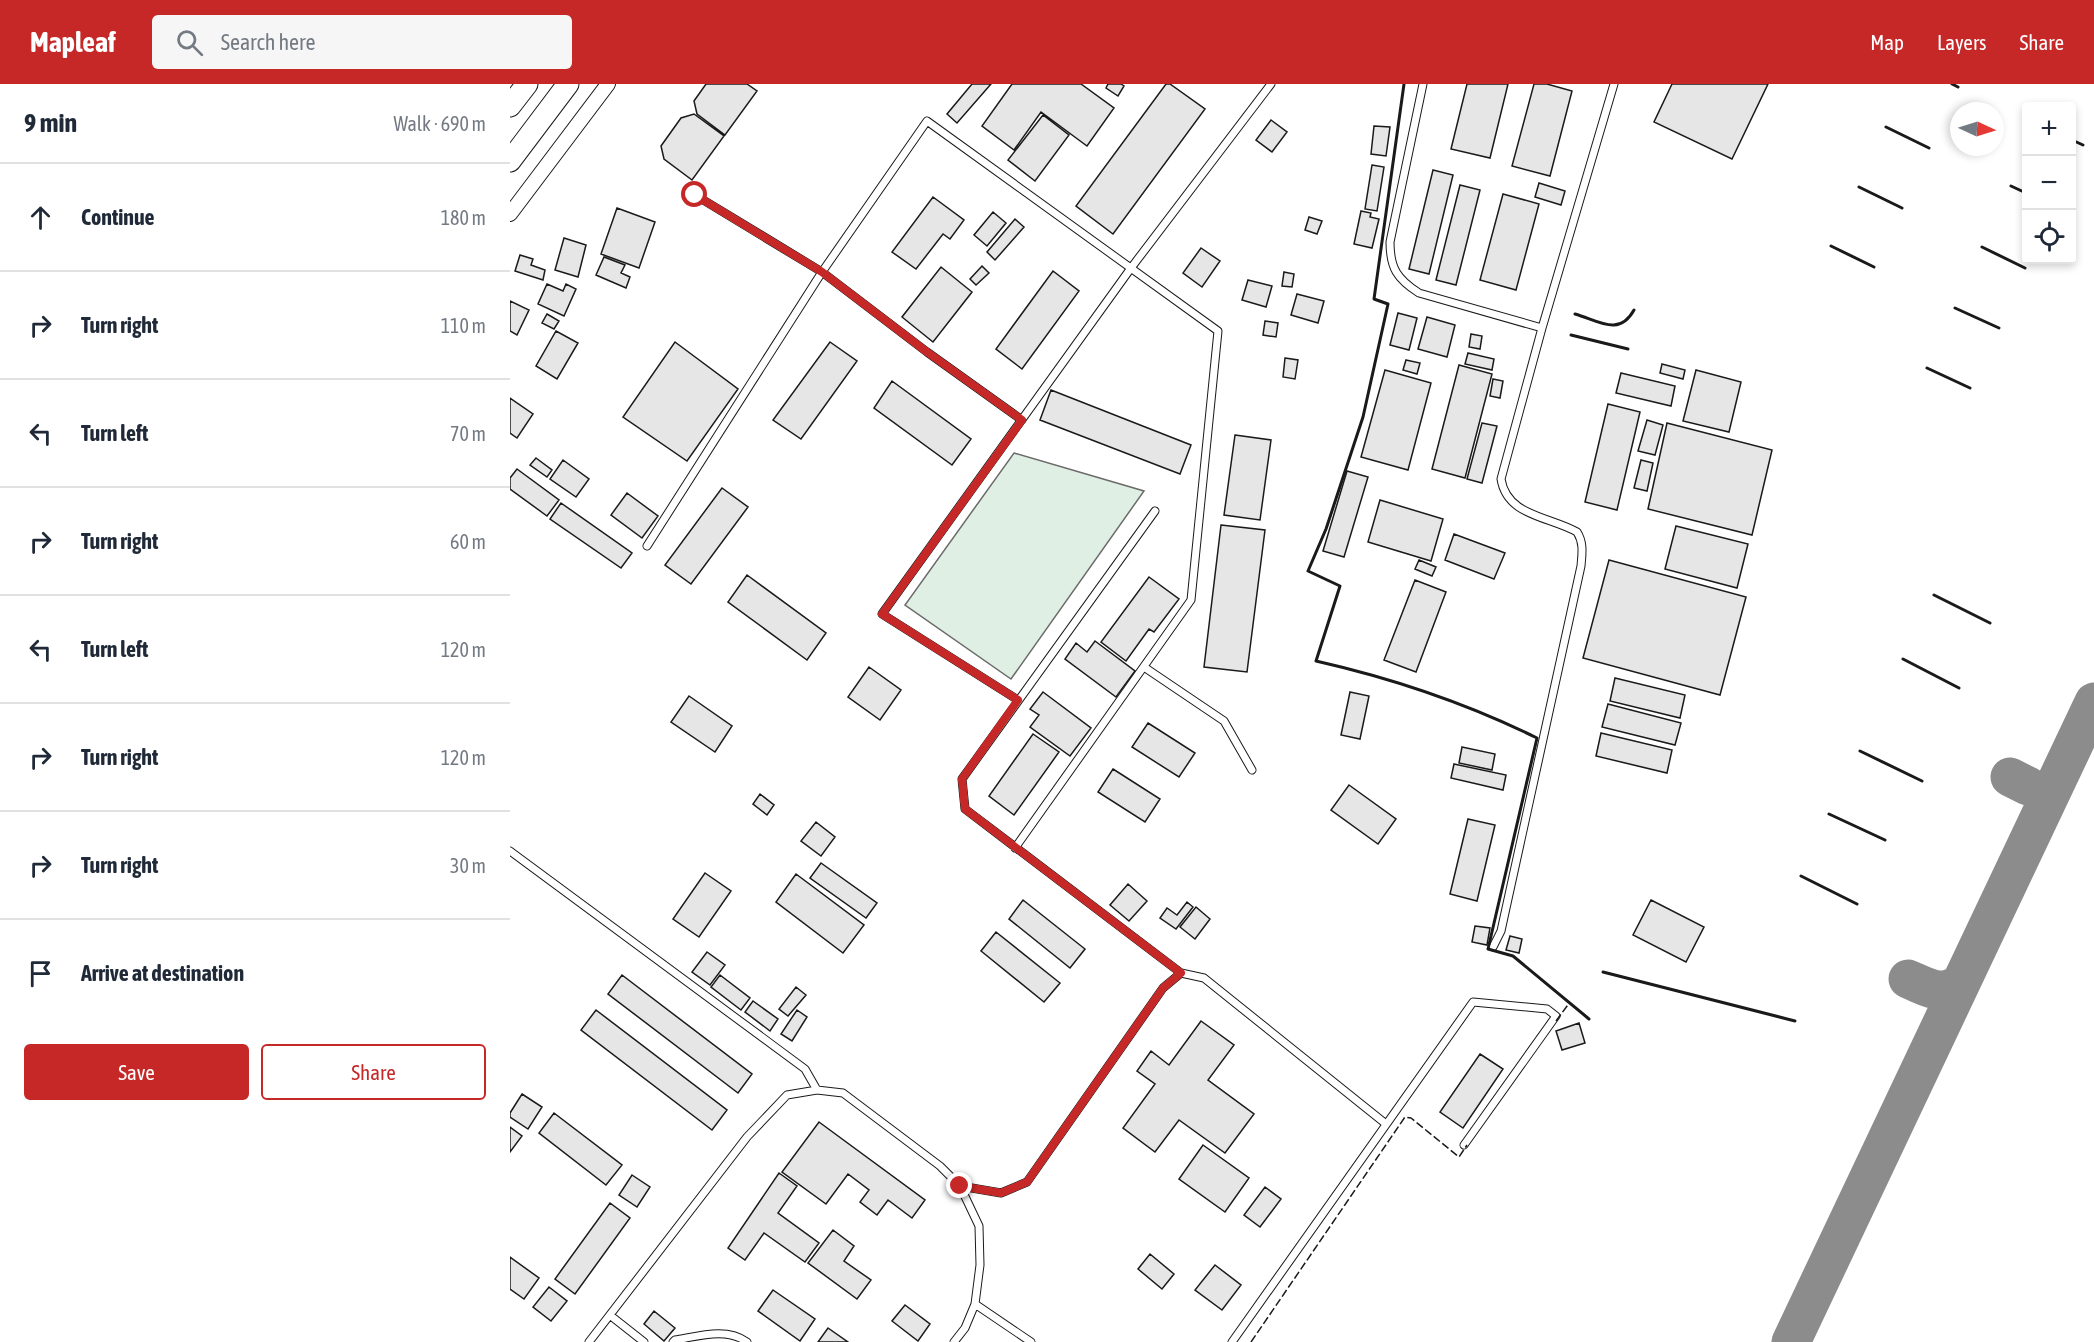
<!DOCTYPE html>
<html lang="en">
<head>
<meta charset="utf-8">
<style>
  :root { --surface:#fff; --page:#f6f6f7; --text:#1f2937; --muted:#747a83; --line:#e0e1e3; --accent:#c62828 }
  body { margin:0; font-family:"Asap Condensed",sans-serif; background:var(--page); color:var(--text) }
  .controls { position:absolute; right:18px; top:18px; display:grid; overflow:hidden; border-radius:6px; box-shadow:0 3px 9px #0003 }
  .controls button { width:54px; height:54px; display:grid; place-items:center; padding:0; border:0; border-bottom:2px solid var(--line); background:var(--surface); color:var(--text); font:30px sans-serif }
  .compass { position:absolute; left:1440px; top:18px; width:54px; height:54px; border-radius:50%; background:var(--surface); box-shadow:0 3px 9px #0003; rotate:94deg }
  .stop { position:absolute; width:18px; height:18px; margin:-14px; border:4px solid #c62828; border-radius:50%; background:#fff }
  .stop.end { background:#c62828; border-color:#fff; box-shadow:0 2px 6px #0008 }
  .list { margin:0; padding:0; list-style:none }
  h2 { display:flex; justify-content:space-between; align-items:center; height:78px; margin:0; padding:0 24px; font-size:26px }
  h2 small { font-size:20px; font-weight:400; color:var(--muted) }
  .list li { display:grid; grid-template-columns:39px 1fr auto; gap:18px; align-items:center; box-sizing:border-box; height:108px; padding:0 24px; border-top:2px solid var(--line) }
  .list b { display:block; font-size:22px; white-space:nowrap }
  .list em { font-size:20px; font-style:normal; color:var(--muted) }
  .actions { display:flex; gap:12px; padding:18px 24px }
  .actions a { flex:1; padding:14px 0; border:2px solid var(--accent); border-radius:6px; text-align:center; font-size:21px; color:var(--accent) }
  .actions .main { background:var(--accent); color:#fff }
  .icon { flex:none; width:33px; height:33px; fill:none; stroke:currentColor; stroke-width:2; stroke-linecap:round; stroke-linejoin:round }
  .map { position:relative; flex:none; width:1584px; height:1258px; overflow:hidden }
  header { display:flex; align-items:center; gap:36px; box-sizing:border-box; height:84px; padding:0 30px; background:var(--accent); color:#fff }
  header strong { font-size:28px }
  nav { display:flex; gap:33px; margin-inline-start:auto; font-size:21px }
  .search { width:420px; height:54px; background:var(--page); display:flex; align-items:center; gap:15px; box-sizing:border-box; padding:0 21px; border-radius:6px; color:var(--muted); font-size:22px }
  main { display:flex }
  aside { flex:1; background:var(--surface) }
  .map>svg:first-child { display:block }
</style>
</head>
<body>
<header>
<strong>Mapleaf</strong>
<div class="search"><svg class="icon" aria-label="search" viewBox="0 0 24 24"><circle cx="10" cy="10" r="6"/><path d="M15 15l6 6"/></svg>Search here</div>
<nav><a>Map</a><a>Layers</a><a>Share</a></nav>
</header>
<main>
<aside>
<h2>9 min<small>Walk · 690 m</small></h2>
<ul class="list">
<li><svg class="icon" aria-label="ahead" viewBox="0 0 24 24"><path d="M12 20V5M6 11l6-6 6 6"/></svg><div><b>Continue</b></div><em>180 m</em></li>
<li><svg class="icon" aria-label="right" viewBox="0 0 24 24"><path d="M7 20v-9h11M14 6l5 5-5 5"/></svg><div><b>Turn right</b></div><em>110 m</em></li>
<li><svg class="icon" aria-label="left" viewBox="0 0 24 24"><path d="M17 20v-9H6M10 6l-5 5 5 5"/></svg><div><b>Turn left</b></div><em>70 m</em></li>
<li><svg class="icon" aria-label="right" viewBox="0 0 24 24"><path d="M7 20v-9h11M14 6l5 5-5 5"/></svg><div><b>Turn right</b></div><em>60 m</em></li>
<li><svg class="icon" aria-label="left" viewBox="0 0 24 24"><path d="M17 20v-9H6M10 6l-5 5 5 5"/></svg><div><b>Turn left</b></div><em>120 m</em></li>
<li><svg class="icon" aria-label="right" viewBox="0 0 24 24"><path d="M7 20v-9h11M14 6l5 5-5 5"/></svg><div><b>Turn right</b></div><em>120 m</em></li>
<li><svg class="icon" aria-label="right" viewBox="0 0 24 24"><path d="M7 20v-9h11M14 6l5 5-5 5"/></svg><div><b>Turn right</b></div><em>30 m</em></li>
<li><svg class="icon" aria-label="arrive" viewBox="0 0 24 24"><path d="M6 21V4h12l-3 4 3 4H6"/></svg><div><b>Arrive at destination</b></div></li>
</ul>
<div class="actions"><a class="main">Save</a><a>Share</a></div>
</aside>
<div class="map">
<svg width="1584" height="1258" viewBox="0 0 1584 1258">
  <rect width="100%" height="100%" fill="#fff"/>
  <!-- green -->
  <path fill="#e0efe3" stroke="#6a6a6a" stroke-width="1.5" d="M504,369L634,407L501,595L395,521Z"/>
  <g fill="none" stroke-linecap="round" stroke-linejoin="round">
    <!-- taxiway -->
    <path stroke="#8c8c8c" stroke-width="39" d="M1500,693L1518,702
      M1398,895C1420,904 1428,912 1450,900
      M1281,1258L1584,618"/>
  </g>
  <!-- building -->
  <path fill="#e6e6e6" stroke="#1a1a1a" stroke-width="1.5" d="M196,0H237L247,7L215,51L187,30L184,17Z
    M462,0H481L447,39L437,30Z
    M502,0H571L604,24L577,62L531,28L504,66L472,42Z
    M598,0H611L614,2L608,12L596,4Z
    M656,0H660L695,25L603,150L566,122Z
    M957,0H998L980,74L941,65Z
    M1024,0H1037L1062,7L1040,92L1002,82Z
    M1162,0H1258L1222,75L1144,38Z
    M184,30L214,52L182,96L154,75L151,62L171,34Z
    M533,31L559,51L525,97L498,76Z
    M761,36L777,48L762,68L746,56Z
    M864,42L880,43L876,72L861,70Z
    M862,81L874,83L867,127L855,125Z
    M923,86L943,91L919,190L899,185Z
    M1029,99L1055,107L1051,121L1025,113Z
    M950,101L970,106L946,201L926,196Z
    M993,110L1029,120L1006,206L970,196Z
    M423,113L454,136L440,155L433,150L406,185L382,168Z
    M107,124L145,138L129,184L91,170Z
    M851,127L861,129L860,133L869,135L862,164L844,160Z
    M483,128L496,139L477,162L464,151Z
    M799,133L812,137L807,150L795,146Z
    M505,135L514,143L485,176L477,168Z
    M54,154L76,161L68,193L45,186Z
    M691,164L710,177L692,203L673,189Z
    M10,171L23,175L21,181L35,186L33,196L5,187Z
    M94,173L115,181L111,189L120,193L116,204L86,191Z
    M472,182L479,189L466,201L460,195Z
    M431,183L462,208L423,258L392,233Z
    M543,187L569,207L512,285L486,265Z
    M774,188L784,190L782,203L772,202Z
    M738,196L762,202L756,223L732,216Z
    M37,200L53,207L56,200L66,205L54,232L28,220Z
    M787,210L814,217L808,239L781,231Z
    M0,217L19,226L7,251L0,247Z
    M888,229L907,234L899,266L880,261Z
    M37,230L49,237L44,245L32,239Z
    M917,233L945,241L937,273L908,265Z
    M755,237L768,239L766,253L753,251Z
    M46,247L68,259L47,295L26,282Z
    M961,250L972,252L970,265L959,263Z
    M165,258L228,305L177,377L113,333Z
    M320,258L347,277L291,355L263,336Z
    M958,269L984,275L982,286L955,280Z
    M775,274L788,276L785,295L773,293Z
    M896,276L910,279L907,290L893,286Z
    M1152,280L1175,286L1173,295L1150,289Z
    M949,281L982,290L955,394L922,385Z
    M875,286L921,299L898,386L851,373Z
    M1186,286L1231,298L1219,348L1173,337Z
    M1111,289L1165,302L1161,322L1106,309Z
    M983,295L993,297L990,314L980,312Z
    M382,297L461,355L442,381L364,324Z
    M541,306L681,361L670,390L530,336Z
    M0,314L23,330L7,354L0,349Z
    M1098,320L1130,328L1107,426L1075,418Z
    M1137,336L1153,341L1145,371L1128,367Z
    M972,339L987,342L972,399L957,395Z
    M1157,339L1262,366L1242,451L1138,425Z
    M725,351L761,356L750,436L714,431Z
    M26,374L42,386L37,393L20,381Z
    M53,376L79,395L66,413L40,395Z
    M1131,376L1143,379L1137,407L1124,404Z
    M7,385L49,416L37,432L0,405V394Z
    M837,387L858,393L834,473L813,467Z
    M212,404L238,423L181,500L155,481Z
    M117,409L148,432L132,454L101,431Z
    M870,416L933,435L921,477L858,458Z
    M51,419L122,469L111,484L40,435Z
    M711,441L755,446L737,588L694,583Z
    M1166,442L1238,460L1227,504L1155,485Z
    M944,450L995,469L984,495L935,476Z
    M909,476L926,483L922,492L905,485Z
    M1099,476L1236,513L1210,611L1073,574Z
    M237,491L316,549L297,576L218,518Z
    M639,493L669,515L644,548L639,545L616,577L591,558Z
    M905,496L936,508L906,588L874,576Z
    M585,557L625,587L606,613L555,575L566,559L577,568Z
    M359,583L391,606L370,636L338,613Z
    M1105,594L1175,611L1170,634L1100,617Z
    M533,608L581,644L560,672L520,643L529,631L520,625Z
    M840,608L859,612L850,655L831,651Z
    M179,612L222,642L205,668L161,638Z
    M1098,620L1171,639L1165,661L1092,643Z
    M638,639L685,669L669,693L622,663Z
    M1091,649L1162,666L1157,689L1086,672Z
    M523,650L549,668L504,731L479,712Z
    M952,663L985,670L982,686L949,679Z
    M944,680L996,691L993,706L941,694Z
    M603,685L650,715L635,738L588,708Z
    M839,701L886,735L868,760L821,726Z
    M250,710L264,721L257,731L243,720Z
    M958,735L985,741L967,817L940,810Z
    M306,738L325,753L311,772L291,757Z
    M311,779L367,819L356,834L300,794Z
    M195,789L221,807L189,853L163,835Z
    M286,790L354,841L333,869L266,818Z
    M618,800L637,817L619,837L600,821Z
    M513,816L575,865L560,884L499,835Z
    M1141,816L1194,843L1176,878L1123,851Z
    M677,818L683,823L666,845L650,834L657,824L667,831Z
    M686,823L700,835L685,855L670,843Z
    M965,842L980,844L977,861L962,858Z
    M486,848L550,899L534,918L471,867Z
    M1000,852L1012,855L1009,869L996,866Z
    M197,868L215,881L200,901L182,888Z
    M112,891L242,990L228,1009L98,910Z
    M210,891L240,914L231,926L201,903Z
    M286,903L296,911L278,932L269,925Z
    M243,917L268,935L260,947L235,928Z
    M86,926L217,1026L202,1046L71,946Z
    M287,926L297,933L282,957L271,950Z
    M691,937L724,961L698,996L744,1030L715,1069L669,1036L645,1068L613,1044L645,1000L627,987L641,967L659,981Z
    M1069,939L1075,959L1052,966L1046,947Z
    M970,970L993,985L953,1044L930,1028Z
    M12,1010L32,1023L18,1045L0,1033V1029Z
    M44,1029L112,1081L96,1101L29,1049Z
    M309,1038L415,1116L402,1134L378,1116L367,1131L350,1118L359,1106L338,1090L316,1120L272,1088Z
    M0,1043L12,1052L0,1068Z
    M693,1061L739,1094L715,1128L669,1095Z
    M269,1089L287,1102L268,1129L309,1159L295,1178L254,1149L235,1176L218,1164Z
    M122,1091L140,1103L127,1123L109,1111Z
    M755,1103L771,1115L750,1143L734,1131Z
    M100,1119L120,1134L65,1210L45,1195Z
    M323,1146L344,1162L334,1177L361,1196L347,1215L298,1179Z
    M640,1170L664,1190L652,1205L628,1185Z
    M0,1173L29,1194L14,1215L0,1205Z
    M705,1181L731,1201L712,1226L685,1206Z
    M39,1203L57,1217L41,1237L23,1223Z
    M263,1206L305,1235L290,1257L248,1227Z
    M395,1221L420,1240L408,1257L382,1237Z
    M144,1227L165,1244L154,1257L134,1240Z
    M318,1244L338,1258H308Z"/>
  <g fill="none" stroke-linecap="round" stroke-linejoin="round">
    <!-- lane casing -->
    <g stroke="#1a1a1a" stroke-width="9">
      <path id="lane" d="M913,0L880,158C880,184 887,195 909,209L1032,244
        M185,111L312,188L417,268L512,336
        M645,427L452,695L455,725L671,889L694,894L876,1040
        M137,462L312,188L417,37L708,247L681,516L505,764
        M634,583L714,637L742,686
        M508,616L372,530L621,184L761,0
        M0,767L295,985L307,1006
        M983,863L991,847L1071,482C1072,470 1074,459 1067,448C1038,432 997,432 991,395L1032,244L1104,0
        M450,1102L469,1142L470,1181L465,1220L521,1258
        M101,1232L134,1258
        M79,1258L237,1053L277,1011L307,1006L333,1009L430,1082L450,1102L491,1109L517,1098L653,904L671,889
        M163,1258L165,1256C189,1252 217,1243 237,1258
        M444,1258L455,1244L465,1220
        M722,1258L963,918L1037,925L1046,932L954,1061"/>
    </g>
    <!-- street casing -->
    <g stroke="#1a1a1a" stroke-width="16">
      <path id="street" d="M0,130L98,0"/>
    </g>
    <!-- primary casing -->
    <g stroke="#1a1a1a" stroke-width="23">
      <path id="primary" d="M0,22L17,0
        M0,77L58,0"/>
    </g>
    <!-- lane -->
    <use href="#lane" stroke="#fff" stroke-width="7"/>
    <!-- street -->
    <use href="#street" stroke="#fff" stroke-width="14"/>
    <!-- primary -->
    <use href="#primary" stroke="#fff" stroke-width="21"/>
    <!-- fence -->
    <path stroke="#1a1a1a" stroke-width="1.5" stroke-dasharray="8 3" stroke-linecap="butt" d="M1046,937L1060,918
      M741,1258L895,1033L901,1034L949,1073L957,1061"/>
    <!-- wall -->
    <path stroke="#1a1a1a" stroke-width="3" d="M894,0L864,215L878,220L853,333L816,445L798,487L830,502L806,577C881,594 958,620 1027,654L978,865L1003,872L1079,935
      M1442,0L1448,3
      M1376,43L1419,64
      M1562,56L1573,61
      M1501,102L1516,109
      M1349,103L1392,124
      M1321,162L1364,183
      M1472,163L1515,184
      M1445,224L1489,244
      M1065,230C1089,237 1109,253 1124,226
      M1061,251L1118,265
      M1417,284L1460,304
      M1424,511L1480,539
      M1393,575L1449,604
      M1350,667L1412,697
      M1319,730L1375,756
      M1291,792L1347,820
      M1093,888L1285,937"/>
  </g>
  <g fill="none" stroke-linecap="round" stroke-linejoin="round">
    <!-- route -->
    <path stroke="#c62828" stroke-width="8" d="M185,111L312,188L417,268L512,336L372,530L508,616L452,695L455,725L671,889L653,904L517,1098L491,1109L450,1102"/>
  </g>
</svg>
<div class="controls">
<button>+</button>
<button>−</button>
<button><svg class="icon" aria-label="locate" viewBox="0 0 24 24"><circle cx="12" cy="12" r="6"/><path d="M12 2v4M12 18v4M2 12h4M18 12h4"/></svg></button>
</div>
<svg class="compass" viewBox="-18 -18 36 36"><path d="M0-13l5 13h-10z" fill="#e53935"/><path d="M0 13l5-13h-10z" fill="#747a83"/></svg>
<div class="stop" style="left:185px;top:111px"></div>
<div class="stop end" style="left:450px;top:1102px"></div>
</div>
</main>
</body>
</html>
